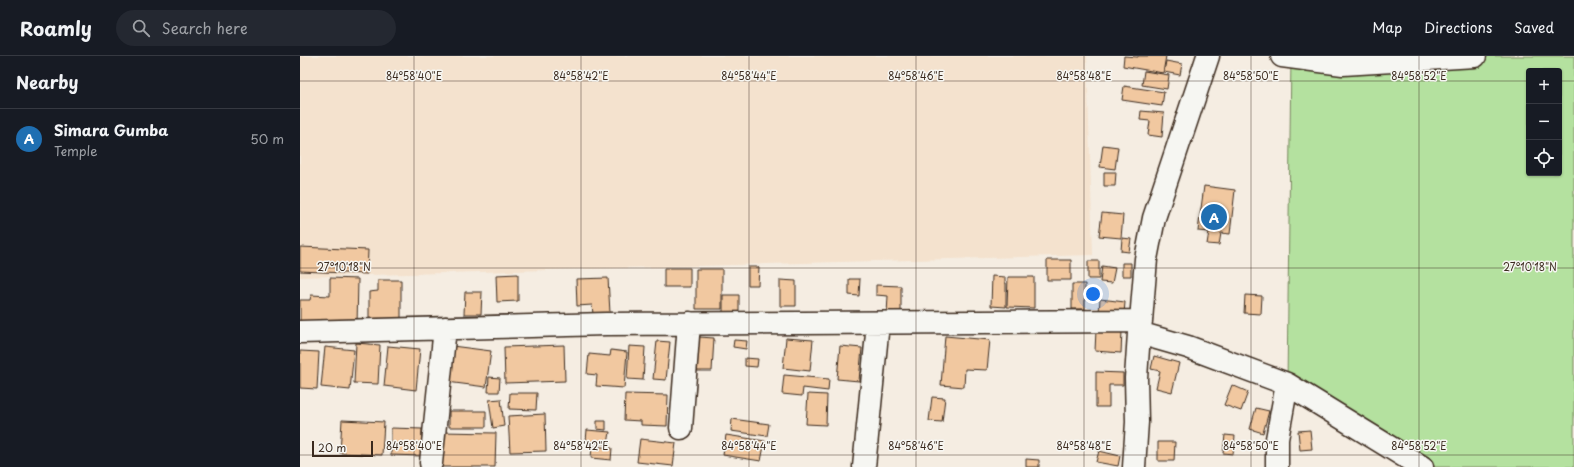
<!DOCTYPE html>
<html lang="en">
<head>
<meta charset="utf-8">
<style>
  :root { --surface:#171b24; --page:#242831; --text:#f1f3f6; --muted:#9ea1a6; --line:#363941; --accent:#1f6fb2 }
  body { margin:0; font-family:"Playpen Sans",sans-serif; background:var(--page); color:var(--text) }
  .controls { position:absolute; right:12px; top:12px; display:grid; overflow:hidden; border-radius:4px; box-shadow:0 1px 3px #0004 }
  .controls button { width:36px; height:36px; display:grid; place-items:center; padding:0; border:0; border-bottom:1px solid var(--line); background:var(--surface); color:var(--text); font:20px sans-serif }
  .scale { position:absolute; left:12px; bottom:10px; width:61px; box-sizing:border-box; padding-left:4px; border:2px solid #3b2a1e; border-top:0; font-size:11px; line-height:14px; white-space:nowrap; color:#3b2a1e; -webkit-text-stroke:3px #f6f6f2; paint-order:stroke }
  .you { position:absolute; left:793px; top:238px; width:14px; height:14px; margin:-10px; border:3px solid #fff; border-radius:50%; background:#1a73e8; box-shadow:0 0 0 6px #1a73e833 }
  .badge { display:grid; place-items:center; width:26px; height:26px; border-radius:50%; background:var(--accent); color:#fff; font-size:13px; font-weight:700 }
  .pin { position:absolute; translate:-50% -50%; border:2px solid #fff; box-shadow:0 1px 4px #0006 }
  .list { margin:0; padding:0; list-style:none }
  h2 { display:flex; justify-content:space-between; align-items:center; height:52px; margin:0; padding:0 16px; font-size:17px }
  h2 small { font-size:13px; font-weight:400; color:var(--muted) }
  .list li { display:grid; grid-template-columns:26px 1fr auto; gap:12px; align-items:center; box-sizing:border-box; height:60px; padding:0 16px; border-top:1px solid var(--line) }
  .list b { display:block; font-size:15px; white-space:nowrap }
  .list p { margin:0; font-size:13px; white-space:nowrap; color:var(--muted) }
  .list em { font-size:13px; font-style:normal; color:var(--muted) }
  .icon { flex:none; width:22px; height:22px; fill:none; stroke:currentColor; stroke-width:2; stroke-linecap:round; stroke-linejoin:round }
  .map { position:relative; flex:none; width:1274px; height:411px; overflow:hidden }
  header { display:flex; align-items:center; gap:24px; box-sizing:border-box; height:56px; padding:0 20px; background:var(--surface); border-bottom:1px solid var(--line) }
  header strong { font-size:19px }
  nav { display:flex; gap:22px; margin-inline-start:auto; font-size:14px }
  .search { width:280px; height:36px; background:var(--page); display:flex; align-items:center; gap:10px; box-sizing:border-box; padding:0 14px; border-radius:22px; color:var(--muted); font-size:15px }
  main { display:flex }
  aside { flex:1; background:var(--surface) }
  .map>svg:first-child { display:block }
</style>
</head>
<body>
<header>
<strong>Roamly</strong>
<div class="search"><svg class="icon" aria-label="search" viewBox="0 0 24 24"><circle cx="10" cy="10" r="6"/><path d="M15 15l6 6"/></svg>Search here</div>
<nav><a>Map</a><a>Directions</a><a>Saved</a></nav>
</header>
<main>
<aside>
<h2>Nearby<small></small></h2>
<ul class="list">
<li><span class="badge">A</span><div><b>Simara Gumba</b><p>Temple</p></div><em>50 m</em></li>
</ul>
</aside>
<div class="map">
<svg width="1274" height="411" viewBox="0 0 1274 411">
  <rect width="100%" height="100%" fill="#f5ede2"/>
  <filter id="ink" filterUnits="userSpaceOnUse"><feTurbulence type="fractalNoise" baseFrequency=".025" numOctaves="2"/><feDisplacementMap in="SourceGraphic" scale="8" xChannelSelector="R" yChannelSelector="G"/><feConvolveMatrix kernelMatrix="1 2 1 2 8 2 1 2 1" color-interpolation-filters="sRGB"/></filter>
  <g filter="url(#ink)">
    <!-- built -->
    <path fill="#f4e2ce" d="M0,0H787L793,199L0,221Z"/>
    <!-- green -->
    <path fill="#b4e19f" stroke="#78865e" fill-rule="evenodd" d="M982,0H1274V411H1122L987,328L991,1ZM1229,15H1259V117H1229Z"/>
    <!-- building -->
    <path fill="#f1c8a0" stroke="#3b2a1e" d="M824,0L838,1V0H866L863,17L823,10Z
      M866,5L882,8L880,19L864,16Z
      M844,15L869,19L867,33L842,29Z
      M824,30L864,36L862,50L822,44Z
      M841,55L864,57L862,81L848,79L850,65L840,64Z
      M803,89L818,91L815,113L800,111Z
      M804,116H816L815,130H804Z
      M904,130L935,134L930,178L921,177L919,189L907,188L909,176L898,175Z
      M802,157L823,159L821,182L799,180Z
      M822,182L831,183L829,196L821,195Z
      M0,191L68,194L67,218L0,215Z
      M747,204H771V224H747Z
      M788,205H799V223H788Z
      M822,207H831V220H822Z
      M802,210L815,212L812,227L800,226Z
      M448,211H459L458,229H448Z
      M364,212H390V231H364Z
      M396,213H422V253H396Z
      M218,218V245L197,246L196,219Z
      M692,220L705,221V227H706V251L691,250Z
      M708,221H734V252L707,251Z
      M30,222L58,223L57,269L0,268V244H10L11,239L30,240Z
      M308,222L310,257L293,258L292,249L277,250L276,223Z
      M549,223H560L559,240L549,239Z
      M78,224H101V267H69V236L78,235Z
      M480,224L496,225V250H480Z
      M772,228H785V253H772Z
      M576,229L601,230V258H587L588,240L576,239Z
      M165,236H182L181,258H164Z
      M423,239H439V261H423Z
      M945,239L962,240L961,258L944,257Z
      M800,243L825,246L824,258L799,256Z
      M796,274L822,275L821,297L795,295Z
      M645,280L690,284L687,314L665,313L664,331L641,329Z
      M399,281L414,282L412,315H397Z
      M486,282L513,284L510,315L483,312Z
      M434,284L447,285L446,293L433,291Z
      M357,285L370,286L366,324L353,323Z
      M56,287L80,289L78,328L54,327Z
      M264,289L265,325L205,327L204,291Z
      M88,290L120,293L116,334L84,330Z
      M152,290L191,295L186,331L147,326Z
      M329,290L345,291L343,324L327,323Z
      M540,290L562,292L559,325L537,323Z
      M25,291L54,294L50,334L21,331Z
      M311,294L327,296L324,332L296,330L297,319L287,318L289,298L310,300Z
      M0,295L19,296L17,333L0,332Z
      M854,300L879,307L872,336L856,332L860,315L851,313Z
      M445,302L458,303L457,311L445,310Z
      M796,316L823,317V329H809V351H796Z
      M484,319L529,323L528,335L503,332L502,340L482,338Z
      M189,321L200,322L199,336H188Z
      M932,329L948,336L941,355L924,349Z
      M210,337H237L236,354L209,353Z
      M325,338L368,339L367,370L341,369V365L324,364Z
      M508,338L527,339L526,369L506,368Z
      M632,341L645,342L642,366L629,365Z
      M201,343L204,370L193,372L189,344Z
      M956,352L969,355L963,377L950,373Z
      M149,355H186V371H149Z
      M245,358L246,395L210,396L208,360Z
      M432,363L469,368L467,380L431,375Z
      M42,364L84,366L82,399L40,397Z
      M297,365H306V374L297,373Z
      M91,372L122,373V400L91,399Z
      M287,374L310,376L308,388L286,385Z
      M1010,374L1012,393L1000,394L998,375Z
      M141,376L196,377L195,411H140Z
      M426,379L465,385L461,405L423,399Z
      M925,379L935,380L933,398L923,397Z
      M340,383L376,387L373,410L337,406Z
      M858,386H875L874,405H858Z
      M292,390L312,392L311,404L291,402Z
      M799,395L820,400L818,410L796,406Z
      M726,403L739,404V411H726Z"/>
    <g fill="none" stroke-linecap="round" stroke-linejoin="round">
      <!-- minor casing -->
      <g stroke="#3b2a1e" stroke-width="25">
        <path id="minor" d="M982,0L1043,8L1175,0
          M0,276L306,268L841,265
          M839,277L888,291L987,328L977,383V411
          M987,328L1122,411
          M381,372L389,267
          M131,407L145,272
          M564,411L578,267
          M834,411L837,366L836,322L839,277L841,265L846,203L854,162L908,0"/>
      </g>
      <!-- minor -->
      <use href="#minor" stroke="#f6f6f2" stroke-width="22"/>
    </g>
  </g>
  <!-- ticks -->
  <path fill="none" stroke="#3b2a1e" stroke-width="1" stroke-opacity="0.45" d="M114,0V411M281,0V411M449,0V411M616,0V411M784,0V411M951,0V411M1119,0V411M0,25H1229M1259,25H1274M0,212H1274M0,399H1274"/>
  <g font-size="10" text-anchor="middle" fill="#3b2a1e" stroke="#f6f6f2" stroke-width="3" stroke-linejoin="round" paint-order="stroke">
    <text x="114" y="24">84°58'40"E</text>
    <text x="281" y="24">84°58'42"E</text>
    <text x="449" y="24">84°58'44"E</text>
    <text x="616" y="24">84°58'46"E</text>
    <text x="784" y="24">84°58'48"E</text>
    <text x="951" y="24">84°58'50"E</text>
    <text x="1119" y="24">84°58'52"E</text>
    <text x="44" y="215">27°10'18"N</text>
    <text x="1230" y="215">27°10'18"N</text>
    <text x="114" y="394">84°58'40"E</text>
    <text x="281" y="394">84°58'42"E</text>
    <text x="449" y="394">84°58'44"E</text>
    <text x="616" y="394">84°58'46"E</text>
    <text x="784" y="394">84°58'48"E</text>
    <text x="951" y="394">84°58'50"E</text>
    <text x="1119" y="394">84°58'52"E</text>
  </g>
</svg>
<div class="controls">
<button>+</button>
<button>−</button>
<button><svg class="icon" aria-label="locate" viewBox="0 0 24 24"><circle cx="12" cy="12" r="6"/><path d="M12 2v4M12 18v4M2 12h4M18 12h4"/></svg></button>
</div>
<div class="scale">20 m</div>
<div class="you"></div>
<div class="pin badge" style="left:914px;top:161px">A</div>
</div>
</main>
</body>
</html>
